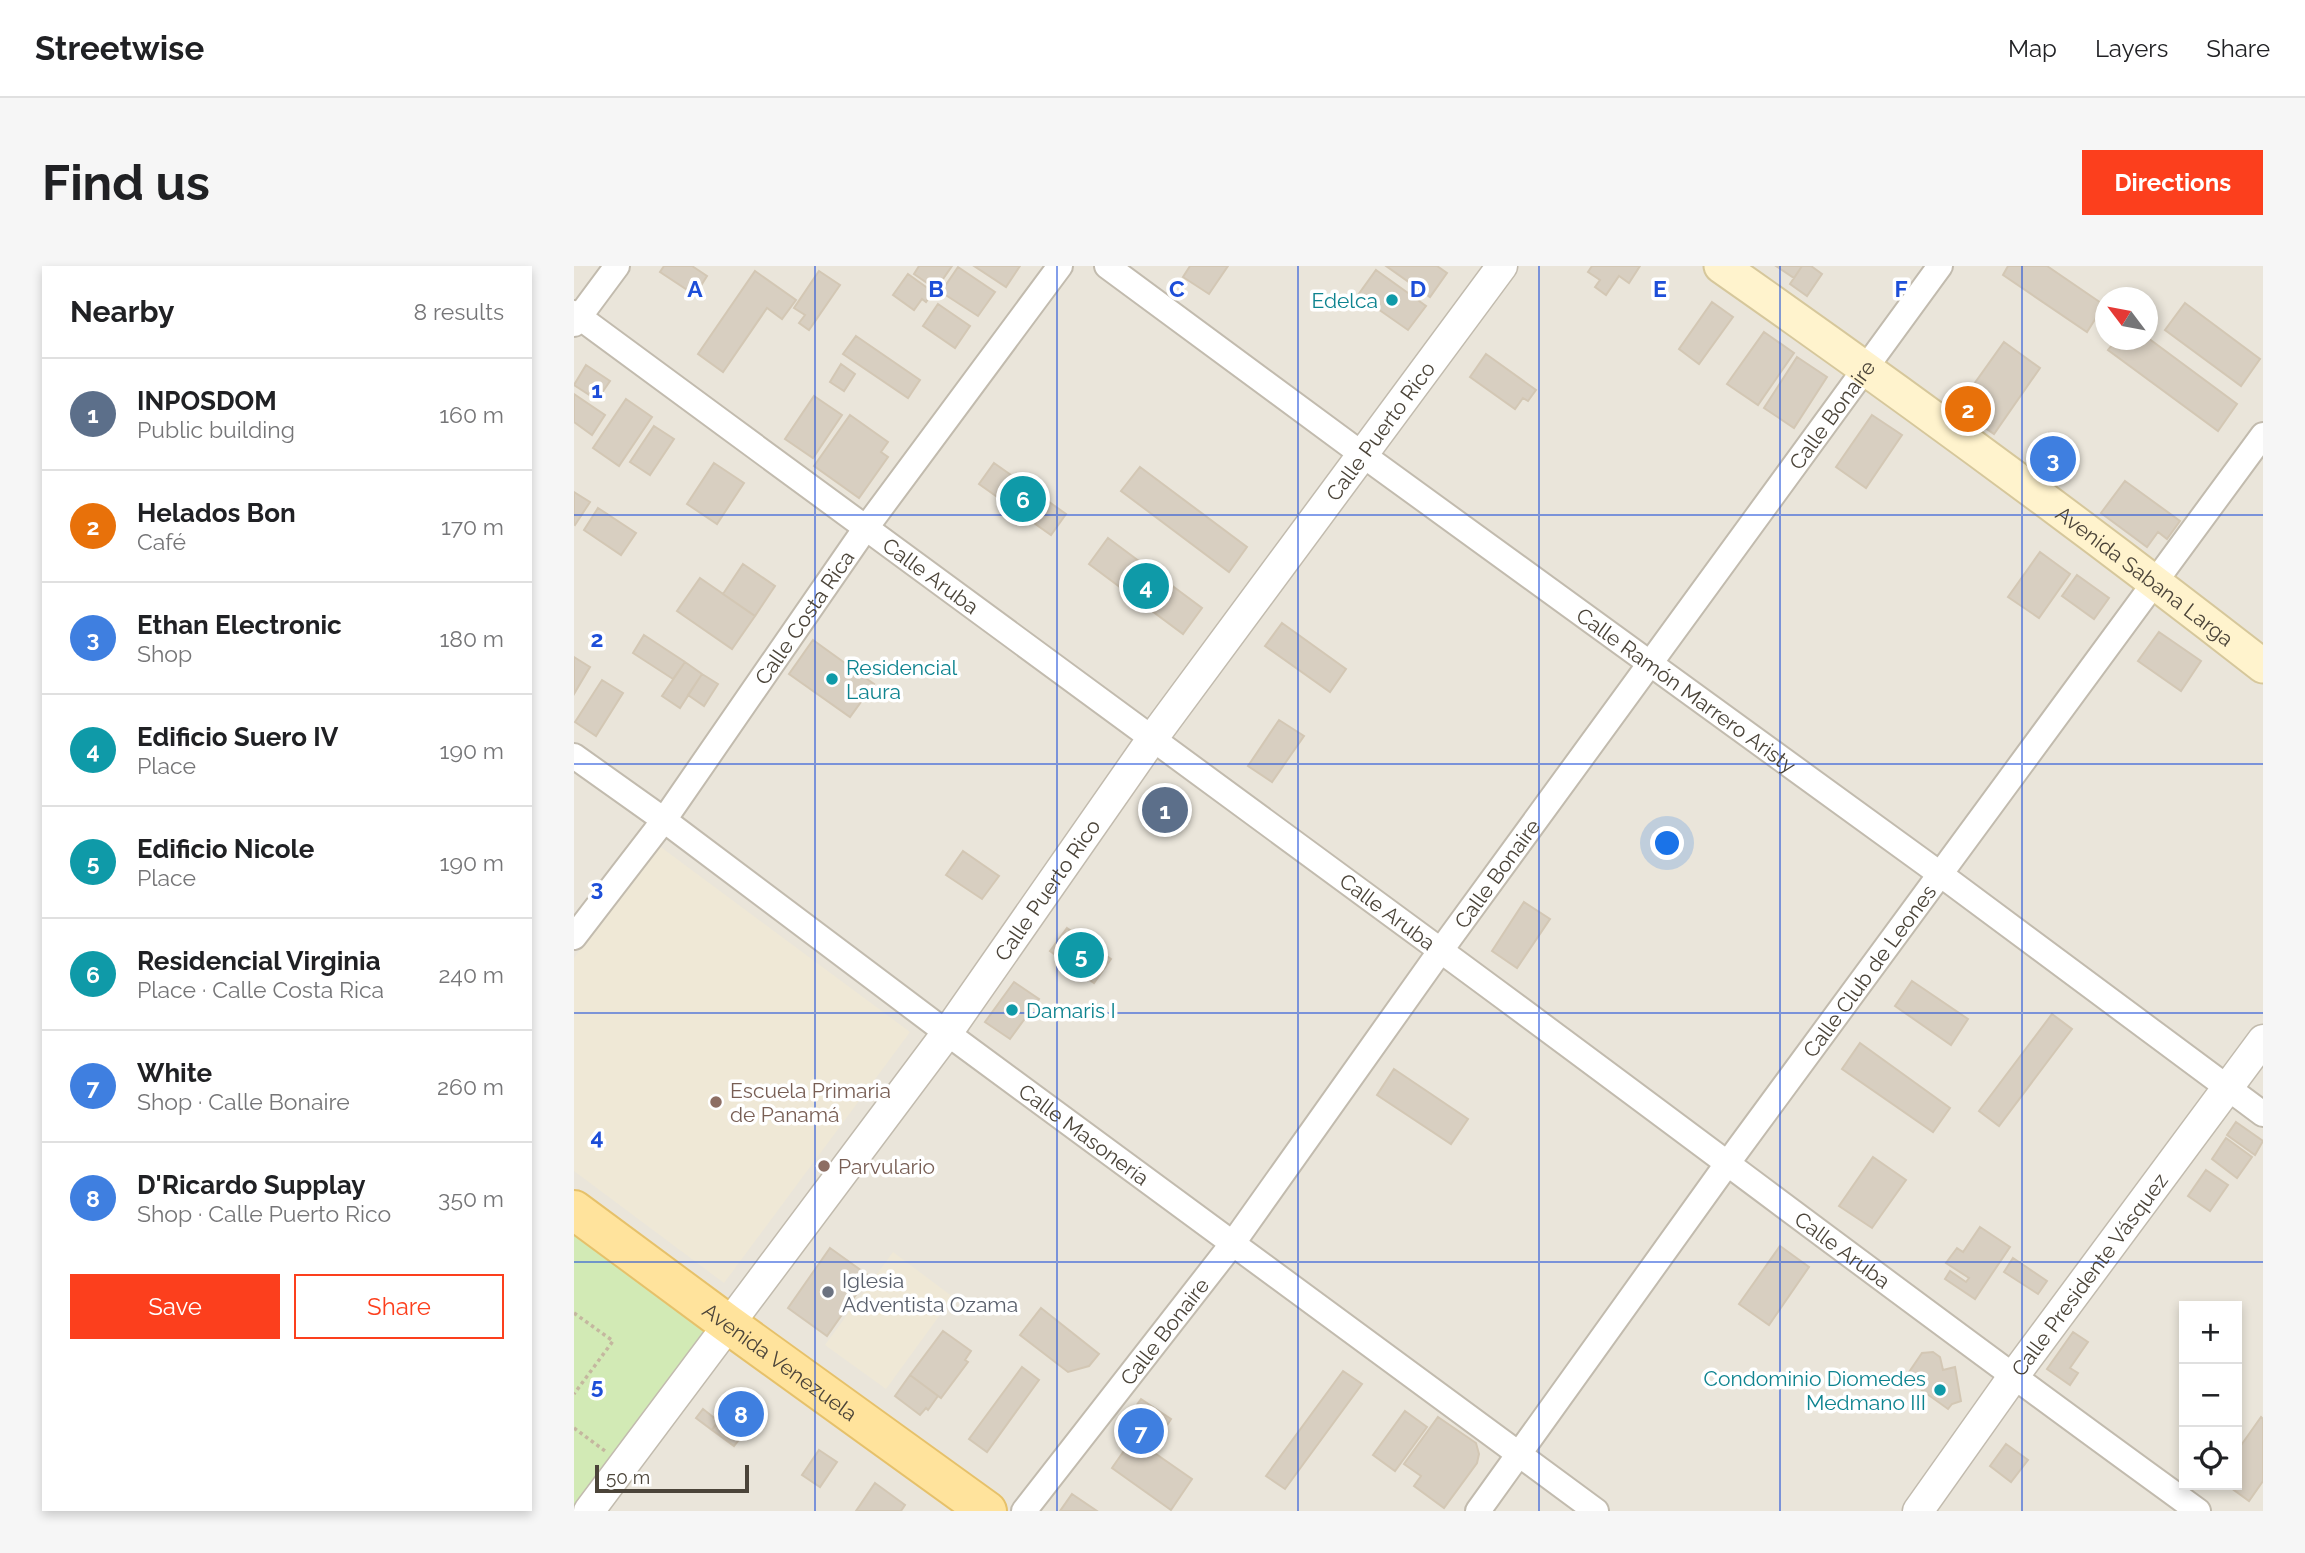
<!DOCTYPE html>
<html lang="en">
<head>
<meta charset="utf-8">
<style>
  :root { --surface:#fff; --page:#f6f6f6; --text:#202124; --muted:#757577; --line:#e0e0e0; --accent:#fc3f1d }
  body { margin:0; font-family:Raleway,sans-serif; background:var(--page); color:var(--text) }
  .controls { position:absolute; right:21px; bottom:21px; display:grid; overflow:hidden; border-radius:0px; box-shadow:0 4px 10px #0003 }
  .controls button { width:63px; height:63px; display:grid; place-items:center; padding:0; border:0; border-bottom:2px solid var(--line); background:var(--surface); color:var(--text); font:35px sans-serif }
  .compass { position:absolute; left:1521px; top:21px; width:63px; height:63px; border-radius:50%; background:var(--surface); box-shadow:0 4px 10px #0003; rotate:302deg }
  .scale { position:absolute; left:21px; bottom:18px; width:154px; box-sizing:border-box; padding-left:7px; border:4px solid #4b4439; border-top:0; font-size:19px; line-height:24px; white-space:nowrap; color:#4b4439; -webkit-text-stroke:5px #fff; paint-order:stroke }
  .you { position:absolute; left:1094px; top:578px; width:24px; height:24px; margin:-18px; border:5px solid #fff; border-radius:50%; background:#1a73e8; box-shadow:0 0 0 10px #1a73e833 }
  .badge { display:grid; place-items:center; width:46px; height:46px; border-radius:50%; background:var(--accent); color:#fff; font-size:23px; font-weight:700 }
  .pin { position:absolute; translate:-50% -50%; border:4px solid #fff; box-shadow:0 2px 7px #0006 }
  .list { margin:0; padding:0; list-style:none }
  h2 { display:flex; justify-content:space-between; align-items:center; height:91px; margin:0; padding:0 28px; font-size:30px }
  h2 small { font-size:23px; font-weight:400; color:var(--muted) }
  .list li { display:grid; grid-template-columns:46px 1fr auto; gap:21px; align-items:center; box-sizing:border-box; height:112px; padding:0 28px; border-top:2px solid var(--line) }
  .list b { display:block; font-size:26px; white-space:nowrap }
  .list p { margin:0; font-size:23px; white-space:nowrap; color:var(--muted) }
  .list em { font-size:23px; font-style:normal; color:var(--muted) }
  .actions { display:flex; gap:14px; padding:21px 28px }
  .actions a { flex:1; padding:16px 0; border:2px solid var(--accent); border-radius:0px; text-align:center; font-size:24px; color:var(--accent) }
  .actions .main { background:var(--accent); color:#fff }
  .icon { flex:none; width:38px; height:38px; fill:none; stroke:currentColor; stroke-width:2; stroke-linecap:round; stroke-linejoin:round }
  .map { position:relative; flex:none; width:1689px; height:1245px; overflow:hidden; border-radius:0px }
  header { display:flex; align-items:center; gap:42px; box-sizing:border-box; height:98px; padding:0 35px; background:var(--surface); border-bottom:2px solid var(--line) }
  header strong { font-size:33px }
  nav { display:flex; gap:38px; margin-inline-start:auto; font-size:24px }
  .intro { display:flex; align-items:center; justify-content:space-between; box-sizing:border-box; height:168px; padding:0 42px }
  h1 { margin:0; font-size:49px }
  .button { padding:18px 32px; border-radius:0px; background:var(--accent); color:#fff; font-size:24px; font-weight:700 }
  main { display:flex; gap:42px; padding:0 42px }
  aside { flex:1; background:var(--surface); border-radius:0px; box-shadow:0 4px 10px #0003 }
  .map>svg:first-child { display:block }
</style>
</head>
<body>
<header>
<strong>Streetwise</strong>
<nav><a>Map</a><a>Layers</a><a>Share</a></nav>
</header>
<div class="intro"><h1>Find us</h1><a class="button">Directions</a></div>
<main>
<aside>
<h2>Nearby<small>8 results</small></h2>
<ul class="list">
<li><span class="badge" style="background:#5c6f8a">1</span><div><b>INPOSDOM</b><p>Public building</p></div><em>160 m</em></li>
<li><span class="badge" style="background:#e8710a">2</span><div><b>Helados Bon</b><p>Café</p></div><em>170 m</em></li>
<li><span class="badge" style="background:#3f7fe0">3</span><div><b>Ethan Electronic</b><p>Shop</p></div><em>180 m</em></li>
<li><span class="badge" style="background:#0f9aa8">4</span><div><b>Edificio Suero IV</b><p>Place</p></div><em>190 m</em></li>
<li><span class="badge" style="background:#0f9aa8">5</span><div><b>Edificio Nicole</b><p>Place</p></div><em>190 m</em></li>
<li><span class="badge" style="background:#0f9aa8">6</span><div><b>Residencial Virginia</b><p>Place · Calle Costa Rica</p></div><em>240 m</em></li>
<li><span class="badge" style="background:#3f7fe0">7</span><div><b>White</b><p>Shop · Calle Bonaire</p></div><em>260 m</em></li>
<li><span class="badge" style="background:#3f7fe0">8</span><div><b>D'Ricardo Supplay</b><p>Shop · Calle Puerto Rico</p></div><em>350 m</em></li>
</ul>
<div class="actions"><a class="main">Save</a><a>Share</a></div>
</aside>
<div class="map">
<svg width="1689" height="1245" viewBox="0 0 1689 1245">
  <rect width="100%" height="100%" fill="#f6f3ec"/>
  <!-- residential -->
  <path fill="#eae5da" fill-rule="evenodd" d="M0,0H1689V1245H0ZM1532,32H1574V74H1532ZM1610,1040H1663V1219H1610Z"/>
  <!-- education -->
  <path fill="#efe8d6" d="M84,579L336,766L150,1017L0,905V692Z
    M319,986L379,1031L312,1123L251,1079Z"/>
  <!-- green -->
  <path fill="#d2eab5" d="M0,955L141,1059L5,1245H0Z"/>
  <!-- building -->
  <path fill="#d8cfc1" stroke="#d3c7b4" stroke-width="2" d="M90,0H118L133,10L121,29L86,6Z
    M345,0H378L362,23L340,8Z
    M400,0H446L432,21Z
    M616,0H654L635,28L609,11Z
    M812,0H863L873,7L856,31Z
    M1018,0H1066L1055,17L1045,10L1032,29L1021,21L1026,14L1014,6Z
    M1202,0H1228L1220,12Z
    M1228,0H1237L1248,8L1233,30L1216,18Z
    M1434,0H1473L1530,39L1513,66L1429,9Z
    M384,1L421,26L404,50L367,26Z
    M802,4L852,40L834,64L784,29Z
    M181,5L222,34L208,53L193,42L149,106L124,88Z
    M245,5L266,19L235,64L225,57L231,49L220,42Z
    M334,8L359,26L352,36L348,33L340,44L319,29Z
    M1138,36L1159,51L1125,98L1105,83Z
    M1611,37L1686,93L1667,120L1591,64Z
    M364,38L396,60L381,82L349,60Z
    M1190,66L1220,87L1184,139L1153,118Z
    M282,70L346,114L334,132L269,88Z
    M1574,72L1663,138L1644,165L1534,84L1542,74H1574Z
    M1430,76L1466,102L1420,168L1383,142Z
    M912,88L962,124L954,135L949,132L941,143L896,111Z
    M1223,91L1253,111L1220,162L1190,142Z
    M267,98L281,108L270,125L256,116Z
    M12,99L36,115L23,134L0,119Z
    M0,128L31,149L18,169L0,156Z
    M240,130L268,149L239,192L211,173Z
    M52,133L78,151L45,200L19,182Z
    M276,149L314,176L307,186L314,191L285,232L240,200Z
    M1298,149L1328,169L1292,222L1262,201Z
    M80,160L100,173L76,209L56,196Z
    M1475,167L1504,189L1482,218L1453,197Z
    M140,197L170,217L143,258L113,238Z
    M420,197L492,248L477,269L405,218Z
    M566,201L673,281L655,306L547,225Z
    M1551,215L1606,255L1593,273L1584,266L1573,281L1527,247Z
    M0,226L16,236L1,259L0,258Z
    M24,242L62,267L47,289L10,264Z
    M534,272L628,342L609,368L515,298Z
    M1466,286L1496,308L1465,352L1434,331Z
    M169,298L201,320L181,350L149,328Z
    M1503,309L1535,332L1520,353L1488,330Z
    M126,312L181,350L158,383L103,345Z
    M708,357L772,403L756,426L691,380Z
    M1585,366L1627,395L1607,425L1564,395Z
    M70,369L111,396L99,413L59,387Z
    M239,374L300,418L276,451L215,408Z
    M0,391L16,401L0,428Z
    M111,396L128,408L106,442L88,430Z
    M128,408L144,418L130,440L114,429Z
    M28,414L49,427L22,470L1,456Z
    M705,454L730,470L698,516L674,500Z
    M389,585L425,610L408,633L372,609Z
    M950,636L976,653L943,702L918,685Z
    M493,662L537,693L520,717L476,685Z
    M1338,715L1394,753L1377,779L1321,740Z
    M440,716L465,733L436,773L411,756Z
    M1478,748L1498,763L1425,860L1405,845Z
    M1286,777L1376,842L1359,866L1268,803Z
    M820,803L894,853L877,878L803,829Z
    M1662,856L1689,875L1681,889L1653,869Z
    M1652,872L1678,891L1663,912L1638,893Z
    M1299,891L1332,914L1298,962L1265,940Z
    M1632,904L1654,919L1636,945L1614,930Z
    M1406,961L1436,981L1401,1033L1371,1013L1376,1005L1392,1016L1395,1012L1372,997L1383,982L1389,986Z
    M1206,980L1235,1001L1195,1059L1165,1038Z
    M256,982L295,1010L253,1070L214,1042Z
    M1439,992L1473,1015L1464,1028L1430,1006Z
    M467,1042L525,1088L515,1100L494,1106L446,1069Z
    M369,1065L397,1085L391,1094L394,1096L367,1132L336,1109Z
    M1499,1066L1514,1076L1496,1102L1504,1107L1496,1119L1473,1103Z
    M1359,1086L1366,1091L1369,1104L1381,1101L1387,1135L1378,1138L1374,1143L1331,1112L1348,1087Z
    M448,1101L465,1114L413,1186L395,1173Z
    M769,1105L788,1118L711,1223L692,1210Z
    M336,1109L364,1130L354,1144L352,1142L346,1149L321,1130Z
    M168,1124L190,1141L160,1180L138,1164Z
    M567,1133L597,1153L588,1167L557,1147Z
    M129,1143L144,1155L138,1164L122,1152Z
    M831,1145L853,1161L821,1205L799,1189Z
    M557,1147L588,1167L577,1182L547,1162Z
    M864,1151L902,1177L905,1188L903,1197L870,1242L840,1220L847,1210L830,1198Z
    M1687,1151L1689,1153V1215L1675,1235L1653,1219H1663V1185Z
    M559,1172L618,1213L597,1244L538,1202Z
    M1432,1178L1454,1194L1437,1216L1416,1200Z
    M245,1184L263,1196L246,1221L228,1209Z
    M301,1217L331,1239L327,1245H282Z
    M498,1228L523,1245H486Z"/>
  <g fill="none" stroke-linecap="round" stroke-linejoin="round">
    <!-- minor casing -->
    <g stroke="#c2bbae" stroke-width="28">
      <g id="minor">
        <path id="s1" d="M533,0L789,189L1366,608L1689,848"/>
        <path id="s2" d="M0,47C288,260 578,470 866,684C1119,870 1369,1061 1624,1245"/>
        <path d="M0,58L43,0"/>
        <path id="s3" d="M0,490L90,554L373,767L1022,1245"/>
        <path id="s4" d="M0,671L90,554L291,263L486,0"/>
        <path id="s5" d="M450,1245L659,977L867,684L1366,0"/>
        <path id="s6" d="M904,1245L1153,898L1689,169"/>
      </g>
    </g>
    <!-- tertiary casing -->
    <g stroke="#c2bbae" stroke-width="33">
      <g id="tertiary">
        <path id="s7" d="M15,1245L373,767L578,473L928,0"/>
        <path id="s8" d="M1344,1245L1439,1111L1689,774"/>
      </g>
    </g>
    <!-- secondary casing -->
    <g stroke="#d6c79b" stroke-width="37">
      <g id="secondary">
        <path id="s9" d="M1147,0C1331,129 1512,262 1689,400"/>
      </g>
    </g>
    <!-- primary casing -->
    <g stroke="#e6c16a" stroke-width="42">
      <g id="primary">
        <path id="s10" d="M0,944L154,1058L413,1245"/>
      </g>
    </g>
    <!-- path -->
    <path stroke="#c4b79f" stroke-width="3.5" stroke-dasharray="3.5 3.5" stroke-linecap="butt" d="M0,1047L39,1075L0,1128
      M0,1162L31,1185"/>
    <!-- minor -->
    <use href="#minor" stroke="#fff" stroke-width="24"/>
    <!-- tertiary -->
    <use href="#tertiary" stroke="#fff" stroke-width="30"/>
    <!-- secondary -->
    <use href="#secondary" stroke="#fff3cd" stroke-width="33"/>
    <!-- primary -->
    <use href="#primary" stroke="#ffe39c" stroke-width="38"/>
  </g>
  <!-- grid -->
  <path fill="none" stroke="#1d4ed8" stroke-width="2" stroke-opacity="0.55" d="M241,0V1245M483,0V1245M724,0V1245M965,0V1245M1206,0V1245M1448,0V1245M0,249H1689M0,498H1689M0,747H1689M0,996H1689"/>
  <!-- markers -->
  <g fill="#0f9aa8" stroke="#fff" stroke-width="2.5">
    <circle cx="818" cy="34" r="7"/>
    <circle cx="258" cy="413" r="7"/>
    <circle cx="438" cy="744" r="7"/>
    <circle cx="1366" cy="1124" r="7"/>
  </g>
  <g fill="#8d6e63" stroke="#fff" stroke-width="2.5">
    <circle cx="142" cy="836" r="7"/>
    <circle cx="250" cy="900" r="7"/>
  </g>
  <circle fill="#6b7280" stroke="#fff" stroke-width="2.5" cx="254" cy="1026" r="7"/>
  <g text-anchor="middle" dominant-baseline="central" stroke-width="7" stroke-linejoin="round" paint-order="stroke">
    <!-- culture labels -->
    <g font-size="21" fill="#0d838f" stroke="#fff" text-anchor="end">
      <text x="804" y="34">Edelca</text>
      <text x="272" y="401" text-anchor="start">Residencial<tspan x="272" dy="24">Laura</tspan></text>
      <text x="452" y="744" text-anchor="start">Damaris I</text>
      <text x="1352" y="1112">Condominio Diomedes<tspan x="1352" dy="24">Medmano III</tspan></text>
    </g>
    <!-- street labels -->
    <g font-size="21" fill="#4b4439" stroke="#fff">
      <text stroke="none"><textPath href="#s5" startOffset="1362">Calle Bonaire</textPath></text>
      <text stroke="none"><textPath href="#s7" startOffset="1339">Calle Puerto Rico</textPath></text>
      <text stroke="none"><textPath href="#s2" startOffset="443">Calle Aruba</textPath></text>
      <text stroke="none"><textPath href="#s9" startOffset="525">Avenida Sabana Larga</textPath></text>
      <text stroke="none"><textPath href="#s4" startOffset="394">Calle Costa Rica</textPath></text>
      <text stroke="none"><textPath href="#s1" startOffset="718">Calle Ramón Marrero Aristy</textPath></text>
      <text stroke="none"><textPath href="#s5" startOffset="794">Calle Bonaire</textPath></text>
      <text stroke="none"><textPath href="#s7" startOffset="772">Calle Puerto Rico</textPath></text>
      <text stroke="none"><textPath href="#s2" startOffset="1010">Calle Aruba</textPath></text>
      <text stroke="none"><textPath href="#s6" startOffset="667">Calle Club de Leones</textPath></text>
      <text stroke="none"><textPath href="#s3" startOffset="635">Calle Masonería</textPath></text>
      <text stroke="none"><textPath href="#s2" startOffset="1577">Calle Aruba</textPath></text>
      <text stroke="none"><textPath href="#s8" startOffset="292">Calle Presidente Vásquez</textPath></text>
      <text stroke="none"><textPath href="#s5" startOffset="228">Calle Bonaire</textPath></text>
      <text stroke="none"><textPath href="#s10" startOffset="256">Avenida Venezuela</textPath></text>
    </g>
    <!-- education labels -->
    <g font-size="21" fill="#785e54" stroke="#fff" text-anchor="start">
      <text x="156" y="824">Escuela Primaria<tspan x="156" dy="24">de Panamá</tspan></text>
      <text x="264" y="900">Parvulario</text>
    </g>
    <!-- worship labels -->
    <g font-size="21" fill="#5b616d" stroke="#fff" text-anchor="start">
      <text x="268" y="1014">Iglesia<tspan x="268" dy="24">Adventista Ozama</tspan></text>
    </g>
  </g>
  <g font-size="23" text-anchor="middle" font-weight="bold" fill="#1d4ed8" stroke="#fff" stroke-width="7" stroke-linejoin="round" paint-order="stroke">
    <text x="121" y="31">A</text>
    <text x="362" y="31">B</text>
    <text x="603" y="31">C</text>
    <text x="844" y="31">D</text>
    <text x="1086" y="31">E</text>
    <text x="1327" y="31">F</text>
    <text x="23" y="132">1</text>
    <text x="23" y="381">2</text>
    <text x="23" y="630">3</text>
    <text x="23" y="879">4</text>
    <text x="23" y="1128">5</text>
  </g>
</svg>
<div class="controls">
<button>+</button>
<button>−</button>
<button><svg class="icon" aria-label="locate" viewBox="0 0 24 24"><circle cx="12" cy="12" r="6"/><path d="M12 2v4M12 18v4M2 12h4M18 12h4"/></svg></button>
</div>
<svg class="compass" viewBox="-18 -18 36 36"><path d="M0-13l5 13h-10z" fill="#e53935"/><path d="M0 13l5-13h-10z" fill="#757577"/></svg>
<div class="scale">50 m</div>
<div class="you"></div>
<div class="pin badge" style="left:591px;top:544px;background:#5c6f8a">1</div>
<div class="pin badge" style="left:1394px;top:143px;background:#e8710a">2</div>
<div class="pin badge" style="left:1479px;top:193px;background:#3f7fe0">3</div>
<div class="pin badge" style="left:572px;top:320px;background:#0f9aa8">4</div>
<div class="pin badge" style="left:507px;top:689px;background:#0f9aa8">5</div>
<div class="pin badge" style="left:449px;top:233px;background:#0f9aa8">6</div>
<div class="pin badge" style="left:567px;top:1165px;background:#3f7fe0">7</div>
<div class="pin badge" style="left:167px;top:1148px;background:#3f7fe0">8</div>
</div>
</main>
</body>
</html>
